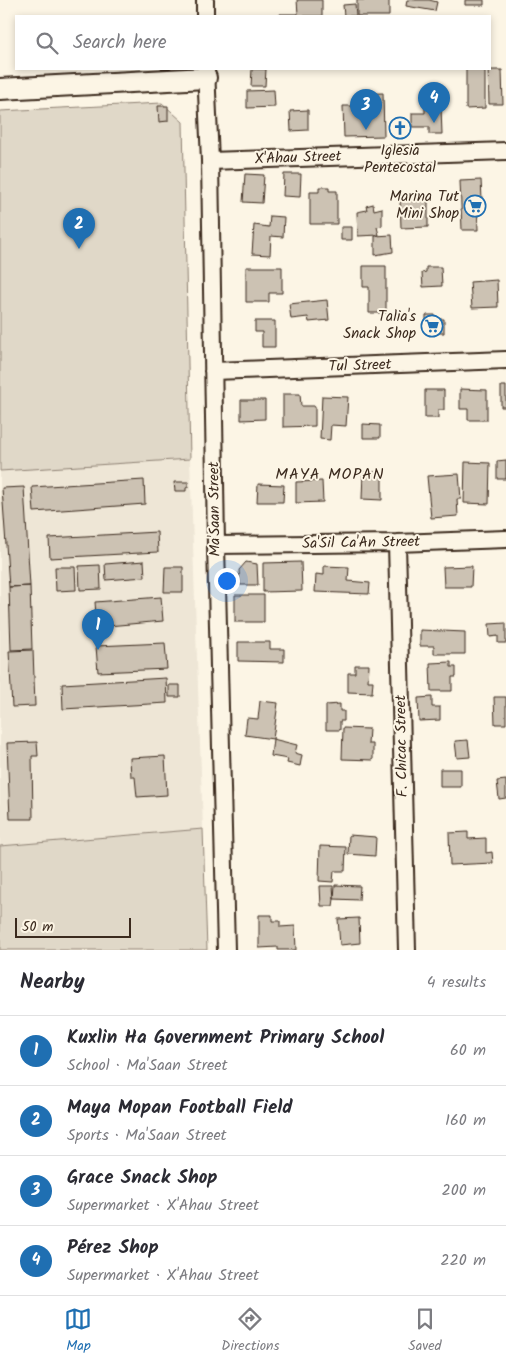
<!DOCTYPE html>
<html lang="en">
<head>
<meta charset="utf-8">
<style>
  :root { --surface:#fff; --page:#f7f7f7; --text:#2b2b33; --muted:#7c7c81; --line:#e1e1e2; --accent:#1f6fb2 }
  body { margin:0; font-family:Kalam,sans-serif; background:var(--page); color:var(--text) }
  .scale { position:absolute; left:15px; bottom:12px; width:116px; box-sizing:border-box; padding-left:5px; border:2px solid #3b2a1e; border-top:0; font-size:14px; line-height:18px; white-space:nowrap; color:#3b2a1e; -webkit-text-stroke:4px #fcf5e5; paint-order:stroke }
  .you { position:absolute; left:226px; top:580px; width:18px; height:18px; margin:-12px; border:4px solid #fff; border-radius:50%; background:#1a73e8; box-shadow:0 0 0 8px #1a73e833 }
  .badge { display:grid; place-items:center; width:32px; height:32px; border-radius:50%; background:var(--accent); color:#fff; font-size:16px; font-weight:700 }
  .pin { position:absolute; translate:-50% -41px; filter:drop-shadow(0 1px 2px #0008) }
  .pin::after { content:''; position:absolute; top:26px; width:18px; height:15px; background:inherit; clip-path:polygon(0 0,100% 0,50% 100%) }
  .list { margin:0; padding:0; list-style:none }
  h2 { display:flex; justify-content:space-between; align-items:center; height:65px; margin:0; padding:0 20px; font-size:21px }
  h2 small { font-size:16px; font-weight:400; color:var(--muted) }
  .list li { display:grid; grid-template-columns:32px 1fr auto; gap:15px; align-items:center; box-sizing:border-box; height:70px; padding:0 20px; border-top:1px solid var(--line) }
  .list b { display:block; font-size:19px; white-space:nowrap }
  .list p { margin:0; font-size:16px; white-space:nowrap; color:var(--muted) }
  .list em { font-size:16px; font-style:normal; color:var(--muted) }
  .icon { flex:none; width:28px; height:28px; fill:none; stroke:currentColor; stroke-width:2; stroke-linecap:round; stroke-linejoin:round }
  .map { position:relative; flex:none; width:506px; height:950px; overflow:hidden }
  .search { position:absolute; background:var(--surface); box-shadow:0 2px 8px #0003; left:15px; right:15px; top:15px; height:55px; display:flex; align-items:center; gap:12px; box-sizing:border-box; padding:0 18px; border-radius:0px; color:var(--muted); font-size:19px }
  .sheet { height:345px; background:var(--surface) }
  nav { display:flex; justify-content:space-around; align-items:center; box-sizing:border-box; height:70px; border-top:1px solid var(--line); background:var(--surface); font-size:14px; color:var(--muted) }
  nav a { display:grid; justify-items:center; gap:2px }
  nav .on { color:var(--accent) }
  .map>svg:first-child { display:block }
</style>
</head>
<body>
<div class="map">
<svg width="506" height="950" viewBox="0 0 506 950">
  <rect width="100%" height="100%" fill="#fcf5e5"/>
  <filter id="ink" filterUnits="userSpaceOnUse"><feTurbulence type="fractalNoise" baseFrequency=".02" numOctaves="2"/><feDisplacementMap in="SourceGraphic" scale="10" xChannelSelector="R" yChannelSelector="G"/><feConvolveMatrix kernelMatrix="1 2 1 2 8 2 1 2 1" color-interpolation-filters="sRGB"/></filter>
  <g filter="url(#ink)">
    <!-- built -->
    <path fill="#eee6d6" d="M190,459L203,829L0,846V471Z"/>
    <!-- green -->
    <path fill="#e0d8c8" stroke="#8e8173" d="M162,103L183,122L190,459L0,471V111Z
      M203,829L207,950H0V846Z"/>
    <!-- building -->
    <path fill="#ccc2b3" stroke="#3b2a1e" d="M297,0H322V16H280V14H298Z
      M357,0H389V16H357Z
      M407,0H429L437,2L435,11L406,6Z
      M465,0H484V5H465Z
      M355,4L356,16H344L343,5Z
      M252,69H266L265,86H251Z
      M466,69H485V108L466,109Z
      M488,70H502L503,104H489Z
      M430,88H443L444,100H430Z
      M274,90L275,107L247,108V91Z
      M383,93L384,136L344,137L343,106H359V94Z
      M158,106H168V121L159,122Z
      M425,107H441L442,134H429V127H412V113H425Z
      M308,110V130L291,131L290,111Z
      M245,174L264,175L262,203L243,202Z
      M284,174H301L300,197L283,196Z
      M481,180L482,200L477,201L478,230H462L460,181Z
      M319,187H329V191H337V224H310V192H319Z
      M428,197V227L401,228L400,198Z
      M373,204L374,210L382,208V226L377,227L379,235L358,236L357,212L367,210L366,206Z
      M270,216L284,217L283,237L271,236L270,255L252,254L254,225L269,227Z
      M341,227H352V240H341Z
      M392,235L393,252L375,255V236Z
      M363,266H386V313H369V287H363Z
      M246,267H282V293H269V302H246Z
      M426,267H441L442,286L423,287L422,273L426,272Z
      M497,280L498,307L472,308L470,282Z
      M327,300L329,320L309,322L308,317L291,319L289,304Z
      M426,315H435V319H444V333H426Z
      M255,321H275V347H262V332H255Z
      M501,386H506V407H501Z
      M460,389L487,390V420H468V409H460Z
      M425,390H444V410H438V418H425Z
      M283,394H300L301,406H315V426L283,427Z
      M322,396L348,397L346,426L331,425L330,440L320,439Z
      M241,400H265V419L241,420Z
      M363,424L380,425V438H363Z
      M506,460V479H497V461Z
      M465,462L490,463L489,504L464,503Z
      M363,472H382V500L362,499Z
      M459,474L461,499H457L458,516L431,518L427,476Z
      M144,480L145,504L34,512L32,487Z
      M322,481L323,502L296,503V482Z
      M174,482H188V487L186,488V491H175Z
      M258,484L284,485L283,502H257Z
      M24,487L30,586L9,587L2,488Z
      M157,532L158,552L50,558L49,538Z
      M144,561L145,577L106,580L105,564Z
      M246,562L257,564L258,585H240L239,570Z
      M301,562L302,591L263,592V563Z
      M100,565L101,589L80,590L79,566Z
      M324,566L349,567L348,581L370,583L369,594L315,592L316,574L324,575Z
      M472,566L471,587H444L443,567Z
      M55,567H75L76,590L56,591Z
      M165,567H183V592H164Z
      M30,586L32,649L11,650L9,587Z
      M235,595H264V622H235Z
      M161,597L163,621L97,627L95,602Z
      M506,623V643H498V636L490,637L489,624Z
      M420,630L465,632V654H434V646H420Z
      M238,642H270V649H284V662L238,661Z
      M165,643L167,669L98,672L96,646Z
      M33,650L35,706L12,707L9,651Z
      M451,662V667H456V677H452V691H431L430,663Z
      M355,665H369L368,681H373L372,693L348,692V673H355Z
      M166,678L167,703L63,709L62,684Z
      M169,685H180V697H169Z
      M432,697V707H440V720L419,721L418,698Z
      M494,697H506V724H495Z
      M260,701L278,703L273,739L245,735L247,718L258,719Z
      M340,704V711H344V721H340V730H326V705Z
      M343,728L369,729L368,744H373V760L342,759Z
      M273,739L297,745L295,753L302,755L300,766L287,763L288,759L271,756Z
      M468,740L470,757L457,758L455,741Z
      M37,742L38,756H32L33,819H10L7,743Z
      M165,756L167,795L137,797L135,777H131L130,758Z
      M440,769H461V787H440Z
      M506,780V798L499,799L497,781Z
      M468,832V839L486,838V853L492,852L493,863L450,865L449,833Z
      M349,835L376,837L375,856L348,854Z
      M320,846L346,847L345,871H334L333,882L319,881Z
      M335,885L360,886L359,900L334,899Z
      M320,886H333L334,899L333,906H321Z
      M259,915H272V921H280V927L295,926L296,950H278V947L259,948Z
      M359,918L360,943L340,945L338,919Z"/>
    <g fill="none" stroke-linecap="round" stroke-linejoin="round">
      <!-- minor casing -->
      <g stroke="#3b2a1e" stroke-width="20">
        <path id="minor" d="M205,0V16
          M206,69L210,161L216,545L226,950
          M210,161L506,151
          M213,371L506,360
          M397,543L407,950
          M216,545L397,543L506,539"/>
      </g>
      <!-- tertiary casing -->
      <g stroke="#3b2a1e" stroke-width="24">
        <path id="tertiary" d="M0,89L206,78"/>
      </g>
      <!-- minor -->
      <use href="#minor" stroke="#fcf5e5" stroke-width="16"/>
      <!-- tertiary -->
      <use href="#tertiary" stroke="#fcf5e5" stroke-width="20"/>
    </g>
  </g>
  <!-- icons -->
  <defs>
    <g id="church-ring" transform="scale(1.125)"><circle r="9.5" fill="#fcf5e5" stroke="#1f6fb2" stroke-width="1.5"/><path d="M-1.2-6h2.4v3.5h3.3v2.4h-3.3V6h-2.4V-.1h-3.3v-2.4h3.3Z" fill="#1f6fb2"/></g>
    <g id="supermarket-ring" transform="scale(1.125)"><circle r="9.5" fill="#fcf5e5" stroke="#1f6fb2" stroke-width="1.5"/><path d="M-6-5.5h2.5l.6 2H6L4.5 2H-2.5L-4.4-4H-6ZM-1.5 3.2a1.3 1.3 0 1 0 .1 0ZM3 3.2a1.3 1.3 0 1 0 .1 0Z" fill="#1f6fb2"/></g>
  </defs>
  <g fill-rule="evenodd">
    <use href="#church-ring" x="400" y="128"/>
    <use href="#supermarket-ring" x="475" y="206"/>
    <use href="#supermarket-ring" x="432" y="326"/>
  </g>
  <g text-anchor="middle" dominant-baseline="central" stroke-width="4" stroke-linejoin="round" paint-order="stroke">
    <!-- poi labels -->
    <g font-size="15" fill="#3b2a1e" stroke="#fcf5e5" text-anchor="end">
      <text x="400" y="151" text-anchor="middle">Iglesia<tspan x="400" dy="17">Pentecostal</tspan></text>
      <text x="459" y="197">Marina Tut<tspan x="459" dy="17">Mini Shop</tspan></text>
      <text x="416" y="317">Talia's<tspan x="416" dy="17">Snack Shop</tspan></text>
    </g>
    <!-- street labels -->
    <g font-size="15" fill="#3b2a1e" stroke="#fcf5e5">
      <text transform="translate(298 158) rotate(-2)">X'Ahau Street</text>
      <text transform="translate(360 366) rotate(-2)">Tul Street</text>
      <text transform="translate(215 509) rotate(-91)">Ma'Saan Street</text>
      <text transform="translate(361 543) rotate(-1)">Sa'Sil Ca'An Street</text>
      <text transform="translate(402 746) rotate(-91)">F. Chicac Street</text>
    </g>
    <!-- neighbourhood labels -->
    <g font-size="16" letter-spacing="1" fill="#3b2a1e" stroke="#fcf5e5">
      <text x="330" y="474">MAYA MOPAN</text>
    </g>
  </g>
</svg>
<div class="scale">50 m</div>
<div class="you"></div>
<div class="pin badge" style="left:98px;top:650px">1</div>
<div class="pin badge" style="left:79px;top:249px">2</div>
<div class="pin badge" style="left:366px;top:130px">3</div>
<div class="pin badge" style="left:434px;top:123px">4</div>
<div class="search"><svg class="icon" aria-label="search" viewBox="0 0 24 24"><circle cx="10" cy="10" r="6"/><path d="M15 15l6 6"/></svg>Search here</div>
</div>
<section class="sheet">
<h2>Nearby<small>4 results</small></h2>
<ul class="list">
<li><span class="badge">1</span><div><b>Kuxlin Ha Government Primary School</b><p>School · Ma'Saan Street</p></div><em>60 m</em></li>
<li><span class="badge">2</span><div><b>Maya Mopan Football Field</b><p>Sports · Ma'Saan Street</p></div><em>160 m</em></li>
<li><span class="badge">3</span><div><b>Grace Snack Shop</b><p>Supermarket · X'Ahau Street</p></div><em>200 m</em></li>
<li><span class="badge">4</span><div><b>Pérez Shop</b><p>Supermarket · X'Ahau Street</p></div><em>220 m</em></li>
</ul>
</section>
<nav>
<a class="on"><svg class="icon" aria-label="map" viewBox="0 0 24 24"><path d="M3 6l6-2 6 2 6-2v14l-6 2-6-2-6 2zM9 4v14M15 6v14"/></svg>Map</a>
<a><svg class="icon" aria-label="directions" viewBox="0 0 24 24"><path d="M12 3l9 9-9 9-9-9zM9 14v-3h6M13 9l2 2-2 2"/></svg>Directions</a>
<a><svg class="icon" aria-label="saved" viewBox="0 0 24 24"><path d="M7 4h10v16l-5-4-5 4z"/></svg>Saved</a>
</nav>
</body>
</html>
